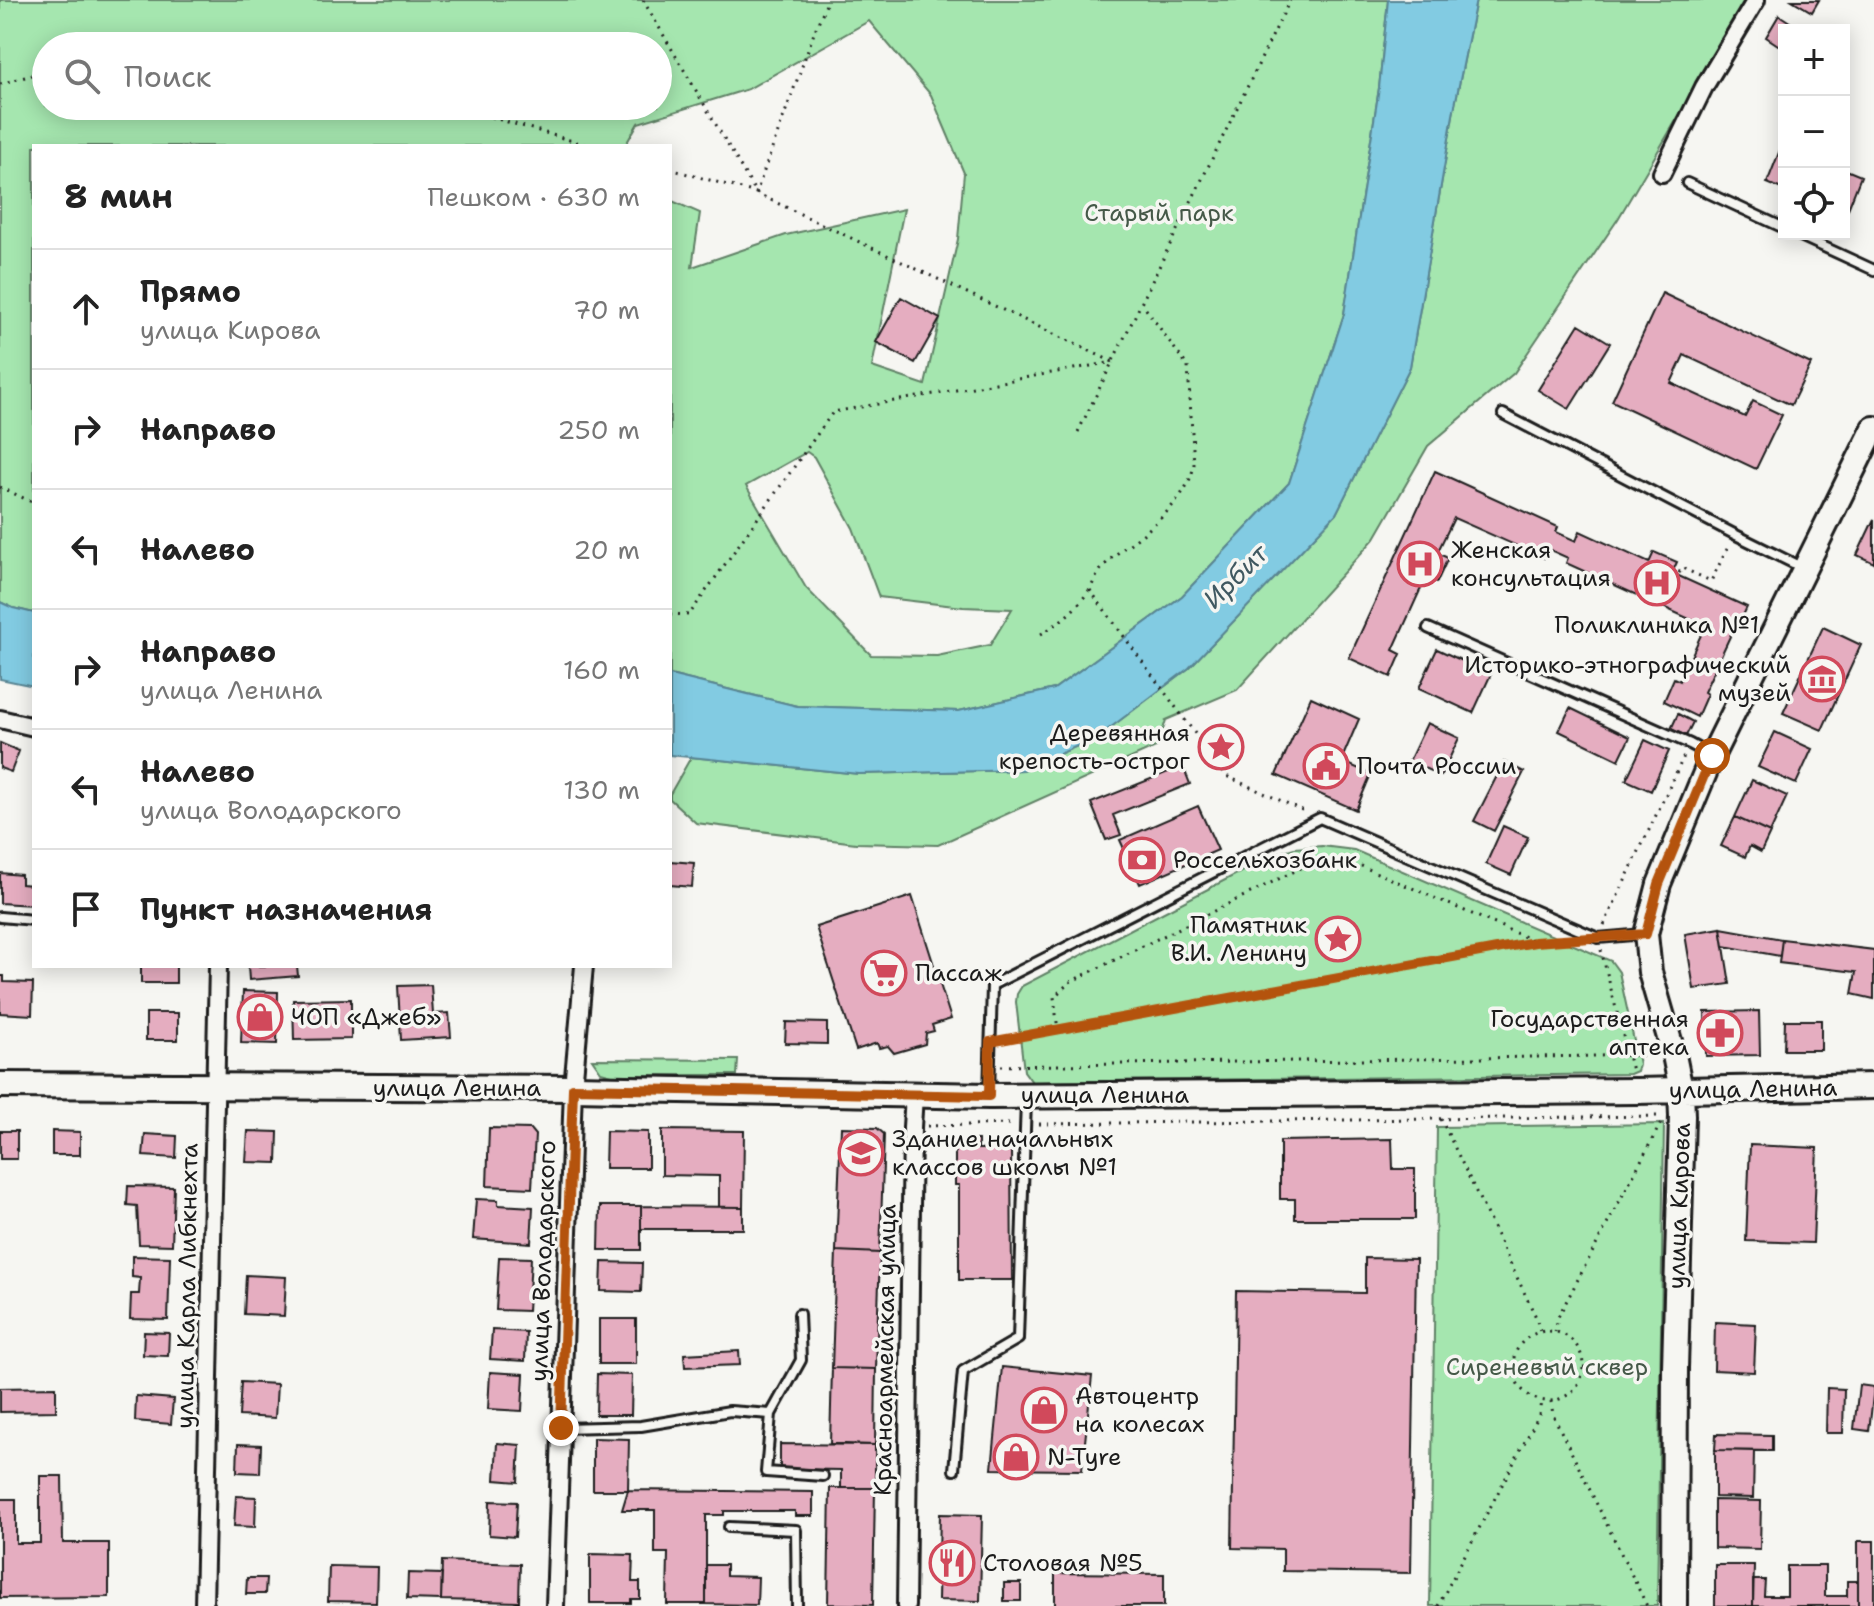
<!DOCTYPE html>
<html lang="ru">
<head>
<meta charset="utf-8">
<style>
  :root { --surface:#fff; --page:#f2f2f2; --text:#222; --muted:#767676; --line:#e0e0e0 }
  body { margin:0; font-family:"Shantell Sans",sans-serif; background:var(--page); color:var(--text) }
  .controls { position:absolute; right:24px; top:24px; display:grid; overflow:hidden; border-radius:0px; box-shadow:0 4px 20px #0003 }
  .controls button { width:72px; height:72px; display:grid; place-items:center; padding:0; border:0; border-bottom:2px solid var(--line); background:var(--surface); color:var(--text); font:40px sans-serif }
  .stop { position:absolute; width:24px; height:24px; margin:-18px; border:6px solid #b45309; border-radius:50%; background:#fff }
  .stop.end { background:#b45309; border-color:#fff; box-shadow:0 2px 8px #0008 }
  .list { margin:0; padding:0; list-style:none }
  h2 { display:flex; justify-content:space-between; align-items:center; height:104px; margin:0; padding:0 32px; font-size:34px }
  h2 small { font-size:26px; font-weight:400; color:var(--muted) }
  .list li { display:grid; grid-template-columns:52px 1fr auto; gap:24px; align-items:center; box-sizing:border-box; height:120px; padding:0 32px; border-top:2px solid var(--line) }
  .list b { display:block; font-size:30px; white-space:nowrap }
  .list p { margin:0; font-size:26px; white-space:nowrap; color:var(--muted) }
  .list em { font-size:26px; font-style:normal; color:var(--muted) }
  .icon { flex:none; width:44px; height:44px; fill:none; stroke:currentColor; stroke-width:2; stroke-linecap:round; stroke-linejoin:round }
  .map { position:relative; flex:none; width:1874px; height:1606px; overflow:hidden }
  .search { position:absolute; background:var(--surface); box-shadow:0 4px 20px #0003; left:32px; top:32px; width:640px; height:88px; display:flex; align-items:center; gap:20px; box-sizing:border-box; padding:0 28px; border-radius:44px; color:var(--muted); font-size:30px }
  .panel { position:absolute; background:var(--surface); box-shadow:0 4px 20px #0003; left:32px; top:144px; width:640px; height:824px; border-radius:0px }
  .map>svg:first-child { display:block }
</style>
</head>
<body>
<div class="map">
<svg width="1874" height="1606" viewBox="0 0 1874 1606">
  <rect width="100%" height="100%" fill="#f6f6f2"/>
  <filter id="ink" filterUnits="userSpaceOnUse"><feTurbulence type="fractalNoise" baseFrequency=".0125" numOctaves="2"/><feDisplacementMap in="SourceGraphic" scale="16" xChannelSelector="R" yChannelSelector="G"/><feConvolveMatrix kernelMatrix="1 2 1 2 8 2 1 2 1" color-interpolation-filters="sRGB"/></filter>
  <g filter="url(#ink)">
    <!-- green -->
    <path fill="#a5e6af" stroke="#608166" stroke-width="2" fill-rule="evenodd" d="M0,0H1388L1379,88L1344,314L1289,483L1182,596L1054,689L959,711L797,706L670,675V200L700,213L692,267L786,235L904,209L872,367L925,385L958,239L964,173L931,95L869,21L748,89L638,123L625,146H34V613L13,608L0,602ZM46,46H658V106H46ZM807,452L814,457L853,528L879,597L963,607L1012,609L990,645L937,656L871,655L806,588L746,486Z
      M1476,0H1747L1618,219L1514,373L1428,446L1375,538L1237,690L1166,720L1158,746L938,845L856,843L696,823L670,799V794L691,757L859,774L1023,770L1098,737L1189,668L1336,514L1410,367L1453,115Z
      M1322,846L1354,850L1611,961L1619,972L1639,1064L1637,1071L1630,1074L1032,1082L1024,1071L1016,1002L1017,994L1022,986L1275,854L1294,848Z
      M592,1059L738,1060L737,1075H612L601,1072Z
      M1664,1124L1657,1606H1430L1437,1127Z"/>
    <!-- water -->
    <path fill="#82cbe2" stroke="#598593" stroke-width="2" d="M1388,0H1476L1453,115L1410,367L1336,514L1189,668L1098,737L1023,770L859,774L670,755V675L797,706L959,711L1054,689L1182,596L1289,483L1344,314L1379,88Z
      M0,602L13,608L34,613V686L0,679Z"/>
    <!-- building -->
    <path fill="#e5adc0" stroke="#1c1c1c" stroke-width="2" d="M1792,0H1819L1812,12Z
      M1779,15L1799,28L1798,30H1784V49L1766,37Z
      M1782,145L1784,146V190L1767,183Z
      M1844,169L1861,176L1846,214L1844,213Z
      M1662,293L1811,364L1791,405L1684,355L1671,383L1745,417L1753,401L1782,415L1756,469L1612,401Z
      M901,297L940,319L915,363L876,342Z
      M1579,324L1610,343L1569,409L1538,390Z
      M1435,471L1558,527L1556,532L1576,541L1580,531L1649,563L1654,552L1677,562L1672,573L1747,607L1735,633L1732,632L1704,692L1707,694L1697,717L1664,701L1674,678L1680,681L1705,626L1566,563L1568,558L1548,549L1544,558L1454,518L1437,553L1448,558L1437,582L1426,577L1393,650L1401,654L1391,677L1349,658Z
      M1874,519V563L1857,555Z
      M1823,627L1861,645L1822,730L1783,713Z
      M1437,649L1491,674L1473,713L1419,688Z
      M1311,697L1359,719L1341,761L1371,774L1356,810L1276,775Z
      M1570,708L1630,737L1619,760L1559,731Z
      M1678,714L1693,722L1686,736L1671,729Z
      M1427,723L1459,738L1441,776L1409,761Z
      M1775,732L1812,749L1796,784L1758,767Z
      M1645,740L1669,751L1651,791L1626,780Z
      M0,743L19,751L11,772L0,768Z
      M1504,762L1524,772L1494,831L1474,821Z
      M1183,766L1190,784L1113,815L1121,835L1106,840L1091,803Z
      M1752,780L1787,796L1770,833L1735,817Z
      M1198,806L1218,850L1140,884L1120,840Z
      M1735,817L1770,833L1761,852L1750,846L1745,857L1721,846Z
      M1503,826L1528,837L1511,875L1486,864Z
      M670,861L694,863L692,887L670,885Z
      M0,873L21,875V884L33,885L32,905L0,903Z
      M912,896L951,1019L932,1025L934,1031L926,1033L925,1044L894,1053L888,1046L879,1048L877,1043L856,1050L816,927Z
      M1721,928L1730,984L1694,989L1685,934Z
      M1721,928L1782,939L1780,956L1724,946Z
      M1782,939L1874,950V999L1852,994L1856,972L1779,963Z
      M141,966H176V983H141Z
      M248,966H297L298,976L249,980Z
      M0,976H4V982L33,983L32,1015L0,1013Z
      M431,985L433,1014L449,1013L451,1037L401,1040L398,986Z
      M243,991L278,992L277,1044L241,1043Z
      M351,999V1039L294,1040L293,1000Z
      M1759,1011L1760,1055L1706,1056L1705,1012Z
      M146,1013H178V1040H146Z
      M1785,1020H1821V1050H1784Z
      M786,1022L827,1023V1044L785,1043Z
      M841,1127L877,1128L884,1134L880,1253L836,1251Z
      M489,1128L530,1129L535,1135L532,1188L487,1186Z
      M662,1130L744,1131L743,1207H719V1176L662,1175Z
      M0,1131H17V1159H0Z
      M52,1131L80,1132V1155H52Z
      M248,1131L278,1132L277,1163L246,1162Z
      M606,1131L648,1132V1168H605Z
      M145,1134L177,1136L176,1158L143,1156Z
      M1392,1139L1393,1169H1415V1219H1295V1199H1280V1141Z
      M955,1140H978V1149H1011L1012,1280H959V1185H955Z
      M1750,1145L1817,1148L1813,1243L1746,1241Z
      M128,1186L174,1187L172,1245L139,1244L137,1206L127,1205Z
      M476,1199L498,1200V1205L533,1207L531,1243L473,1239Z
      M600,1206H641V1250H599Z
      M641,1206L743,1207V1229H641Z
      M836,1251L880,1253L876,1369L832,1368Z
      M132,1256L170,1257L168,1320L130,1319L131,1294H139L140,1278L132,1277Z
      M499,1257L531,1258L528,1311L496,1310Z
      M1365,1258L1416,1259L1411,1573L1283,1571V1549L1232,1548L1236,1291L1365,1293Z
      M602,1262L642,1263L641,1292L601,1291Z
      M246,1275L286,1277L284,1316L244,1314Z
      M599,1319H636V1364H599Z
      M1715,1322L1756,1324L1754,1372L1714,1370Z
      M492,1330L526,1332L525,1361L490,1359Z
      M144,1332L169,1333L168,1356L143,1355Z
      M739,1351L740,1365L685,1367L684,1354Z
      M1002,1367L1092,1376L1082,1470L992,1469Z
      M832,1368L876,1369L875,1445L830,1444Z
      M490,1372L524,1374L522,1411L488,1409Z
      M597,1374L632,1375L631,1415H596Z
      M241,1382L277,1384L275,1418L239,1416Z
      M1859,1385L1874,1387L1869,1431L1854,1429Z
      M56,1387V1411L0,1412V1388Z
      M1827,1388L1844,1389L1843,1433H1826Z
      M136,1396L173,1399L171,1424L135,1421Z
      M1716,1434L1772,1435V1451L1715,1450Z
      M593,1438L629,1439L628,1490H593Z
      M497,1443L520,1445L518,1482L495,1480Z
      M238,1444L261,1445L260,1473L237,1472Z
      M780,1444L875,1445V1488H841V1470L780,1469Z
      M1715,1450L1754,1451L1753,1498L1715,1497Z
      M40,1476H62L63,1543H109V1597L0,1598V1499H16V1543H40Z
      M830,1488H875L873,1605L828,1604Z
      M628,1490L813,1492V1516H795V1511H724V1515H706V1604H667L668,1553H655V1510H622Z
      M236,1496L256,1497L255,1527L234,1526Z
      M1714,1500L1761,1501L1760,1549L1714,1548Z
      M490,1501L517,1502L515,1537L489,1535Z
      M940,1514L982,1515L980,1601L938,1600Z
      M1858,1541H1874V1606H1858Z
      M590,1554L633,1555L632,1582H640V1599H631V1603H590Z
      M442,1561L520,1564L519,1602L441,1600Z
      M706,1565H726V1576L758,1577L757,1605L706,1604Z
      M1715,1565H1754L1753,1606H1715Z
      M329,1566L377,1567L376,1602L328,1601Z
      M1787,1566H1825V1596H1847V1581H1858V1606H1753V1580H1765L1764,1596H1787Z
      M408,1573L442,1574L441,1600L407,1599Z
      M1055,1573L1164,1574V1606H1055Z
      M247,1578H266L265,1594H246Z
      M1004,1583H1021V1601H1004Z"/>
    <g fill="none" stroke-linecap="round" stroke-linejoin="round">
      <!-- lane casing -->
      <g stroke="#1c1c1c" stroke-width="14">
        <path id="lane" d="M1687,183L1784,228
          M1796,234L1874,270
          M1503,414L1734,534L1805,569
          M1428,628L1690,744L1712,756
          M0,917L34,920
          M989,1095L992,985L1320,818L1598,938L1644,934
          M771,1414L801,1360L799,1314
          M562,1428L641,1426L730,1411L771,1414L766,1472L823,1476
          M954,1470L963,1371L1018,1339L1026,1100
          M729,1527L796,1530L797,1606"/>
      </g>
      <!-- street casing -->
      <g stroke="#1c1c1c" stroke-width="22">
        <path id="street" d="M1662,173L1704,87L1756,0
          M0,719L34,727
          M204,1606L218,966
          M555,1606L573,1088L584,966
          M906,1606L912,1127L914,1095"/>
      </g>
      <!-- secondary casing -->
      <g stroke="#1c1c1c" stroke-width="28">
        <path id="secondary" d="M1681,1090L1674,1055L1650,972L1646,934L1659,884L1712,756L1874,428"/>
      </g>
      <!-- primary casing -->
      <g stroke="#1c1c1c" stroke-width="30">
        <path id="primary" d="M0,1085L573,1088L989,1096L1636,1091L1874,1086
          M1674,1606L1675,1368L1682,1116L1681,1090"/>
      </g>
      <!-- path -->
      <path stroke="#1c1c1c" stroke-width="3" stroke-dasharray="2 6" stroke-linecap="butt" d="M643,0L756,193L1113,362
        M0,84L39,73L46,74
        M453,106L590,146
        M670,169L756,193L817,25L828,0
        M1078,432L1290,0
        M0,487L34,503
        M1673,574L1675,570L1680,572L1682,568L1711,581L1729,545
        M1090,590L1226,776L1304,811
        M670,614L689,615L833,412L1113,362
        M1041,634C1060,623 1080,606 1091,587C1095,580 1098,572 1104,566C1115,553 1129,545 1143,534C1164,516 1189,493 1194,465L1188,367L1143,305
        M1604,925L1685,754
        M1601,950L1632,1071
        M1058,1031L1054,997L1070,982L1305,866L1333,859L1359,865L1534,941
        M1002,1040L1535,942L1569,940
        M1001,1066L1654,1055
        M1441,1119L1536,1317L1540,1332
        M1039,1124L1660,1116
        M927,1126L1012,1124
        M1513 1366a35 35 0 1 1 70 0a35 35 0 1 1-70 0Z
        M1555,1332L1558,1317L1661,1123
        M1583,1367L1655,1368
        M1551,1401L1553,1415L1647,1606
        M1438,1606L1539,1415L1541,1401"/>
      <!-- lane -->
      <use href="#lane" stroke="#f6f6f2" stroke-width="8"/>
      <!-- street -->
      <use href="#street" stroke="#f6f6f2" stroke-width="16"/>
      <!-- secondary -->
      <use href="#secondary" stroke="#f6f6f2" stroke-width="22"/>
      <!-- primary -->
      <use href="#primary" stroke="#f6f6f2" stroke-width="24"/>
    </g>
  </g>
  <g fill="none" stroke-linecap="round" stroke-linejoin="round" filter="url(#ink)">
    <!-- route -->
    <path stroke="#b45309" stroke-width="10" d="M561,1428L573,1088L989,1096L990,1042L1535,942L1646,934L1659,884L1712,756"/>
  </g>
  <!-- icons -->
  <defs>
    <g id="hospital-ring" transform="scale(2.3)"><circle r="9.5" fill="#f6f6f2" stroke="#d1495b" stroke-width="1.5"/><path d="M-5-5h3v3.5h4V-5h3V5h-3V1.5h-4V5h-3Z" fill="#d1495b"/></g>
    <g id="museum-ring" transform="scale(2.3)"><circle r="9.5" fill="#f6f6f2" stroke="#d1495b" stroke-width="1.5"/><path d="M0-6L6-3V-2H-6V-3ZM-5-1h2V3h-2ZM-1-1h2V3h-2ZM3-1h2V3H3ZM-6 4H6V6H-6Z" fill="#d1495b"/></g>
    <g id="sight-ring" transform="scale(2.3)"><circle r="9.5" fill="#f6f6f2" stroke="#d1495b" stroke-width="1.5"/><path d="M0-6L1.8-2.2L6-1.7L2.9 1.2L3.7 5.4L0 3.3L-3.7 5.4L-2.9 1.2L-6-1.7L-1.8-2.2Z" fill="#d1495b"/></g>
    <g id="civic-ring" transform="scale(2.3)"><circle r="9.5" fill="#f6f6f2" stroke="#d1495b" stroke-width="1.5"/><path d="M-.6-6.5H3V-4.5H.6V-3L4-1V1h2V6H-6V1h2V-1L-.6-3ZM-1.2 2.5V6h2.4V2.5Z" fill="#d1495b"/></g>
    <g id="bank-ring" transform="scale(2.3)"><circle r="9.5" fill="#f6f6f2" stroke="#d1495b" stroke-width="1.5"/><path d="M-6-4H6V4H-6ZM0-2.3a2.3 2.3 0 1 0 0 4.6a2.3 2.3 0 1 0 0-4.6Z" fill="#d1495b"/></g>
    <g id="supermarket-ring" transform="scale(2.3)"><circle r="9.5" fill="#f6f6f2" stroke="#d1495b" stroke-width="1.5"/><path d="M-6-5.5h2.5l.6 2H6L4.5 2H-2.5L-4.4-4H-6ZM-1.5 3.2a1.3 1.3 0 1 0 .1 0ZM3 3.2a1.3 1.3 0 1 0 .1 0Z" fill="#d1495b"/></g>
    <g id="shop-ring" transform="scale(2.3)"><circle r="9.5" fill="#f6f6f2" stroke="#d1495b" stroke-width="1.5"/><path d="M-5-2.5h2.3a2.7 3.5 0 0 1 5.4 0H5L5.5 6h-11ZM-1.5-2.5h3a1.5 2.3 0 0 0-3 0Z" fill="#d1495b"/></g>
    <g id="pharmacy-ring" transform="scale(2.3)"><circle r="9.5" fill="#f6f6f2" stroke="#d1495b" stroke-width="1.5"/><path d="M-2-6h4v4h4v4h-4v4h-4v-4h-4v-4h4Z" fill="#d1495b"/></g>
    <g id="school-ring" transform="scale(2.3)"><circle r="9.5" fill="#f6f6f2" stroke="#d1495b" stroke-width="1.5"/><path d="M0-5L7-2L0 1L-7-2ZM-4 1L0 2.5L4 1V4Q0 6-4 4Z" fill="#d1495b"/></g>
    <g id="restaurant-ring" transform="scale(2.3)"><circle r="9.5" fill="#f6f6f2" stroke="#d1495b" stroke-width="1.5"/><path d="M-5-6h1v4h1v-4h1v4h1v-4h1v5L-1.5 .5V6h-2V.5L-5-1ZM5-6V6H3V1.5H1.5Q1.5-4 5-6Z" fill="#d1495b"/></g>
  </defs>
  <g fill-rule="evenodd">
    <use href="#hospital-ring" x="1420" y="564"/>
    <use href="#hospital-ring" x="1657" y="583"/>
    <use href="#museum-ring" x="1822" y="679"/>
    <use href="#sight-ring" x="1221" y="747"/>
    <use href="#civic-ring" x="1326" y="766"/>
    <use href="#bank-ring" x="1142" y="860"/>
    <use href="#sight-ring" x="1338" y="939"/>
    <use href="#supermarket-ring" x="884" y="973"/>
    <use href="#shop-ring" x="260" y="1017"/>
    <use href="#pharmacy-ring" x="1720" y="1033"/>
    <use href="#school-ring" x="861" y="1153"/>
    <use href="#shop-ring" x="1044" y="1410"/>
    <use href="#shop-ring" x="1016" y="1457"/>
    <use href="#restaurant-ring" x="952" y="1563"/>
  </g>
  <g text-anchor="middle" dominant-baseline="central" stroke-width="7" stroke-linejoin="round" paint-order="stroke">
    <!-- park labels -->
    <g font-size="24" fill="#455948" stroke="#f6f6f2">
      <text x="1159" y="213">Старый парк</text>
      <text x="1547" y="1367">Сиреневый сквер</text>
    </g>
    <!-- poi labels -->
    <g font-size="24" fill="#1c1c1c" stroke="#f6f6f2" text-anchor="start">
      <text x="1451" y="550">Женская<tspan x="1451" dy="28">консультация</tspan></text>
      <text x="1657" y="625" text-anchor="middle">Поликлиника №1</text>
      <text x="1791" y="665" text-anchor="end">Историко-этнографический<tspan x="1791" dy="28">музей</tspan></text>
      <text x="1190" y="733" text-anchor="end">Деревянная<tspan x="1190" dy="28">крепость-острог</tspan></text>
      <text x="1357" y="766">Почта России</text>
      <text x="1173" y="860">Россельхозбанк</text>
      <text x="1307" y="925" text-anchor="end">Памятник<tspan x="1307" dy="28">В.И. Ленину</tspan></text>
      <text x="915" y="973">Пассаж</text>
      <text x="291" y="1017">ЧОП «Джеб»</text>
      <text x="1689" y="1019" text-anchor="end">Государственная<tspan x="1689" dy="28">аптека</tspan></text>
      <text x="892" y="1139">Здание начальных<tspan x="892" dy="28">классов школы №1</tspan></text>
      <text x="1075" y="1396">Автоцентр<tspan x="1075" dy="28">на колесах</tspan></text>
      <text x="1047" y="1457">N-Tyre</text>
      <text x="983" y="1563">Столовая №5</text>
    </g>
    <!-- street labels -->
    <g font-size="24" fill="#1c1c1c" stroke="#f6f6f2">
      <text x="457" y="1088">улица Ленина</text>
      <text transform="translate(1753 1089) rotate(-1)">улица Ленина</text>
      <text x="1105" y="1095">улица Ленина</text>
      <text transform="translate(1679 1206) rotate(-88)">улица Кирова</text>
      <text transform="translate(543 1261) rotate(-88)">улица Володарского</text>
      <text transform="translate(187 1286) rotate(-89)">улица Карла Либкнехта</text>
      <text transform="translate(885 1350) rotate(-89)">Красноармейская улица</text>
    </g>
    <!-- water labels -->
    <g font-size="26" font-style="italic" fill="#405961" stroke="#f6f6f2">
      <text transform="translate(1235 576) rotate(-45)">Ирбит</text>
    </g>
  </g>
</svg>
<div class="controls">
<button>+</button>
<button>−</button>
<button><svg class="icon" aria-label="locate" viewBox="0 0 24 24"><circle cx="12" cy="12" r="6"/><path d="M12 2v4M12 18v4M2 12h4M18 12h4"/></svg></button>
</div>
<div class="stop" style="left:1712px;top:756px"></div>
<div class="stop end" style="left:561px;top:1428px"></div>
<div class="search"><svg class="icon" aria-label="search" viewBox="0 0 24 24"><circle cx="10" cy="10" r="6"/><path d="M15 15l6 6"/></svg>Поиск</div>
<section class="panel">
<h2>8 мин<small>Пешком · 630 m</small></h2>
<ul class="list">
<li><svg class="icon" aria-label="ahead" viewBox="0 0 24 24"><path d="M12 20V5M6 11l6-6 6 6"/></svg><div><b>Прямо</b><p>улица Кирова</p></div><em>70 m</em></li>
<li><svg class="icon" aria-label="right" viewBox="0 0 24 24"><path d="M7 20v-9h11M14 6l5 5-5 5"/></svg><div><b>Направо</b></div><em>250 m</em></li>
<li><svg class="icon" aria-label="left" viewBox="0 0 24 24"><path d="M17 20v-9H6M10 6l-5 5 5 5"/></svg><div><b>Налево</b></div><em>20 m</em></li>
<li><svg class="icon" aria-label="right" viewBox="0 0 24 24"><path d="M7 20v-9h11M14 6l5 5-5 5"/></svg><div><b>Направо</b><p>улица Ленина</p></div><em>160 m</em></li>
<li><svg class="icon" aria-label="left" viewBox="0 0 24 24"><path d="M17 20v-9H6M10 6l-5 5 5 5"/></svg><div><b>Налево</b><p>улица Володарского</p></div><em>130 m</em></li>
<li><svg class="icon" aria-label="arrive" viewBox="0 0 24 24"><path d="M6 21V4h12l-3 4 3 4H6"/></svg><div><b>Пункт назначения</b></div></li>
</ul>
</section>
</div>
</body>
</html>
